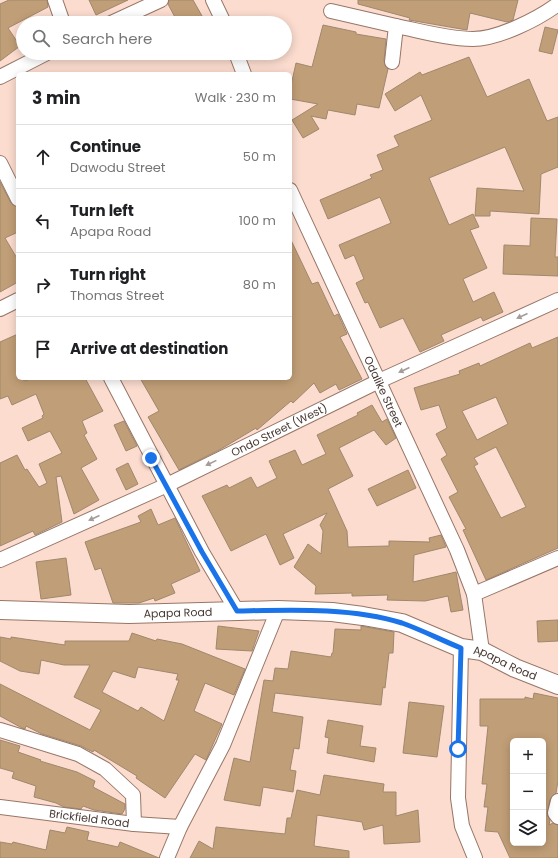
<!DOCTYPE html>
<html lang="en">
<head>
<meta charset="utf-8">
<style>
  :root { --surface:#fff; --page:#f6f6f6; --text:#202124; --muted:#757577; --line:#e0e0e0 }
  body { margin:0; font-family:Poppins,sans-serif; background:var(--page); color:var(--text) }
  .controls { position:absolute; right:12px; bottom:12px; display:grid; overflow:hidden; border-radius:6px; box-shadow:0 2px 10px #0003 }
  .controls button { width:36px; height:36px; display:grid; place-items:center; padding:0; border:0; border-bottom:1px solid var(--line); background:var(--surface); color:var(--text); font:20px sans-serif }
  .stop { position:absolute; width:12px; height:12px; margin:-9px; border:3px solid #1a73e8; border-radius:50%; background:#fff }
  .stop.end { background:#1a73e8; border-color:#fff; box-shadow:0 1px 4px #0008 }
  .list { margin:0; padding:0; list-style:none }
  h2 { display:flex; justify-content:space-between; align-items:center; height:52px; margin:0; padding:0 16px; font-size:17px }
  h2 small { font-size:13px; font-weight:400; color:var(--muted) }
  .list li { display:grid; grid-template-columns:26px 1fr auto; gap:12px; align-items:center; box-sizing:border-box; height:64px; padding:0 16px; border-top:1px solid var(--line) }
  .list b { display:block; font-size:15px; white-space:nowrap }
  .list p { margin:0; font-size:13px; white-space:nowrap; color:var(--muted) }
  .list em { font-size:13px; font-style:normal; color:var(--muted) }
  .icon { flex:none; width:22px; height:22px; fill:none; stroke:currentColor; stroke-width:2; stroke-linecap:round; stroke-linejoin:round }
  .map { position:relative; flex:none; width:558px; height:858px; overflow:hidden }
  .search { position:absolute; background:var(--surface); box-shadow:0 2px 10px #0003; left:16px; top:16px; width:276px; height:44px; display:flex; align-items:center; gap:10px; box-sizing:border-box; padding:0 14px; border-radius:22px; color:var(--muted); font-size:15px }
  .panel { position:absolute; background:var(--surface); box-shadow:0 2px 10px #0003; left:16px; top:72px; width:276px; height:308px; border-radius:6px }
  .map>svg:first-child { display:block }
</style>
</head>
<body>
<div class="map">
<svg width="558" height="858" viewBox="0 0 558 858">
  <rect width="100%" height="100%" fill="#fbdccf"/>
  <!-- building -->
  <path fill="#c09e77" stroke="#a0886d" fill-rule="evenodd" d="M9,0H47L48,7L8,28L20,46L0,61V4Z
    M89,0H128L96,15Z
    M169,0H193L206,23H178L168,4Z
    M358,0H518L513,20L507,22L470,13L467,30L409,20L410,18L358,4Z
    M323,25L356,32V34L386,39L384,61L388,69L379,108L357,104L355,115L328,110L326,119L311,116L319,129L303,138L292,120L318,104L290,99V90L296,63L312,67Z
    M545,27L558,30L552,54L539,51Z
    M469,57L487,97L529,79L547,121L558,117V167L541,174L539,214L490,211V216H475L477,188L524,191L505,147L429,178L449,225L473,214L479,227L470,230L487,268L463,279L473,302L494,292L503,312L483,321L481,317L441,335L444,341L420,352L403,318L380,328L368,302L365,303L356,283L364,279L354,255L345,259L339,245L391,223L380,197L328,219L320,200L372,178L370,175L383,170L377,155L399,146L394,136L432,120L421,95L395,111L385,94L420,72L422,75Z
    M0,182L11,203L18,207V232L5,238L18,260V282L0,292Z
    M531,218L557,219L555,257H558V276L503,274L504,245L530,246Z
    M290,238L312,284L318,282L334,316L338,314L347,334L340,337L362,379L339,390L336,384L320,393L314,383L293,403L291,401L257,430L256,428L221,449L179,470L148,417L159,411L140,378H290Z
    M18,334V378H23L24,381L33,378H85L103,411L82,421L87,433L84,435L97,459L81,468L99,500L74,514L61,476L56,477L62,522L35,535L33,531L0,546V463L17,455L25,470L27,469L39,487L47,483L39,464L62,453L50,431L28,441L22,428L43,418L42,416L44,414L36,394L12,405L8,396L0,399V342Z
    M558,337V548L486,580L463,530L466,529L449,497L458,492L441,459L447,455L436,434L447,428L439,405L421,410L414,388L460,374L459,371L479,363L480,366L530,343L532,348ZM496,397L508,424L477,440L462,411ZM496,447L526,507L501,518L474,466L478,464L474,458Z
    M372,405L382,422L387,419L396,438L386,445L374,430L339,448L353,476L328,489L347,531L348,547L389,546V541L430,542L429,538L441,535L446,547L414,555L413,582L456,572L463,610L451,612L448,596L425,601L387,600L388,595L352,596V593L315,594L316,586L294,567L308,544L321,554L323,531L320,525L327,513L283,534L294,558L280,565L266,534L231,551L202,496L227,485L229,488L251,477L257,488L277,478L269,461L295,450L302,465L326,454L317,435L358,415L357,413Z
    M124,421L137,446L126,451L114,425Z
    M128,463L138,484L126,490L116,469Z
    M408,470L416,488L377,506L368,489Z
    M151,509L158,525L175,518L200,571L171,584L175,593L155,601L154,598L139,603H113L101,568L95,570L85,542L141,522L138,516Z
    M66,558L71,595L41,599L36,562Z
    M558,620V641L538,642L537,621Z
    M218,626L259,631L252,651L216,649Z
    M361,626L394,632L393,653H389L385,688L383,687L381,705L275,693L272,712L303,717L299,749L294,748L290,770L296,771L293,792L263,787L260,806L224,800L234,758L250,762L264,680L273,681L275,668L288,669L291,651L331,657L332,653H333L335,629L361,630Z
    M132,633L156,641L157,639L182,644L245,669L234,695L205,683L194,711L222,724L206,760L195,754L165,798L136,778L137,776L94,750L93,752L81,746L42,734L26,726L25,729L22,728L0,716V684L90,730L101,710L74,697L90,665H64L41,660L39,674L20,671L0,661V637L11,639V637L65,645V641H129ZM138,667L178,674L176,680H179L164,721L141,707L138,711L102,692L113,671L135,678Z
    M534,693L558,698V781L556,793L550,799L547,814L550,820L549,825L553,823L558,825V858H510L498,832L485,831L488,807H484L487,784H482L488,726H480V699H525V697L533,699ZM513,741H543V826L545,827H543V843H513Z
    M409,702L444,706L437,757L403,753Z
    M328,720L363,726L360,746L376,748L374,762L327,753L329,738L325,737Z
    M0,740L20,746L18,752L41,760L40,761L77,772L95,781L93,787L125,804V809L122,814L94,810L83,806L81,809L64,807L56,803L34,797L36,786L12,778L14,772L0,768Z
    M324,775L384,784L383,792H396V816L418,810L420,842L384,844L383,825L364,830L362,822L317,815L314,846L349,851V858H190L199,841L213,849L216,827L285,834L287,818H291L297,790L320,795Z
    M67,827L89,832L87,840L118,847L120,842L159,858H0V842L12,844L13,842L46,850L50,830L65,833Z"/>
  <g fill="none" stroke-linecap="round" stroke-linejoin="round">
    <!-- minor casing -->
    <g stroke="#977667" stroke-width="16">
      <g id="minor">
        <path d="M55,0L63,23"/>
        <path d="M213,0L224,23"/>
        <path d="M331,11L396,26"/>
        <path d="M111,23L161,0"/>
        <path d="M236,53L244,74"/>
        <path d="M392,62L396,26C421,31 448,39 473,39C498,39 538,19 558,4"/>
        <path d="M0,77L47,53"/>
        <path d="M0,163L18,199"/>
        <path id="s1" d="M290,190L457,550L474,594L482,651"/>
        <path d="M0,309L18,300"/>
        <path d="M111,378L202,552L237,611"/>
        <path id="s2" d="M0,560L167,485L379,381L558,300"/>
        <path d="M474,594L558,558"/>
        <path d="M461,648L458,798L462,826L475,858"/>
        <path d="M0,730L78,754L105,769L133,795L134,824"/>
        <path d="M558,801L555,813L558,817"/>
        <path id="s3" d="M0,807L134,824L180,827"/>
        <path d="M167,858L180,827L223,745L278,610"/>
      </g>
    </g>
    <!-- tertiary casing -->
    <g stroke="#977667" stroke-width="20">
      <g id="tertiary">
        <path id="s4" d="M0,610L129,614L278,610L332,612L363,616L402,623L461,648L482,651L515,668L558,685"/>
      </g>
    </g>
    <!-- minor -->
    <use href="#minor" stroke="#fff" stroke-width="14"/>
    <!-- tertiary -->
    <use href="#tertiary" stroke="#fff" stroke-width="18"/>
  </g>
  <!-- one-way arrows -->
  <defs><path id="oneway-solid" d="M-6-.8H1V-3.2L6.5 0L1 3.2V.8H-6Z"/></defs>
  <g fill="#a39c98">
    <use href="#oneway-solid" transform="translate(522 316) rotate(156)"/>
    <use href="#oneway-solid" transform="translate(404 370) rotate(156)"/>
    <use href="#oneway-solid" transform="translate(211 463) rotate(154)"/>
    <use href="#oneway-solid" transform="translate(94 518) rotate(156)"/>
  </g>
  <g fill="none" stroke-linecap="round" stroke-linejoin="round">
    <!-- route -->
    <path stroke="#1a73e8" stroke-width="5" d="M151,458L202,552L237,611C289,610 351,607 402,623C422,630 441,640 461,648L458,749"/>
  </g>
  <g text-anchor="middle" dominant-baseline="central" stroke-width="3" stroke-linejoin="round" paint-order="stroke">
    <!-- street labels -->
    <g font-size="11" fill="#473832" stroke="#fbdccf">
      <text stroke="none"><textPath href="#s1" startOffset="222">Odalike Street</textPath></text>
      <text stroke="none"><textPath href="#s2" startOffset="308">Ondo Street (West)</textPath></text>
      <text stroke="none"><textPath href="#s4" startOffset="178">Apapa Road</textPath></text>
      <text stroke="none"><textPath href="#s4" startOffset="514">Apapa Road</textPath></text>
      <text stroke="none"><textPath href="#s3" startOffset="90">Brickfield Road</textPath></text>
    </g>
  </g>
</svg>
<div class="controls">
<button>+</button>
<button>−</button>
<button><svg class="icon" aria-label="layers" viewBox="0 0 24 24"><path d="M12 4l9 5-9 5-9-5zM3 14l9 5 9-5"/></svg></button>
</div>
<div class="stop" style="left:458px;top:749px"></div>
<div class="stop end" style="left:151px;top:458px"></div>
<div class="search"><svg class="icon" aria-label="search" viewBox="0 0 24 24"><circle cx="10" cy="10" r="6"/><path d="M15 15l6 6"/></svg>Search here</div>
<section class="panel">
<h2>3 min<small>Walk · 230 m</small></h2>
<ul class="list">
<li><svg class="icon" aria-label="ahead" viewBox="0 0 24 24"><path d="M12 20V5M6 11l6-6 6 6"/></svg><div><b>Continue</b><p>Dawodu Street</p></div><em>50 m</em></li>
<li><svg class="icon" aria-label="left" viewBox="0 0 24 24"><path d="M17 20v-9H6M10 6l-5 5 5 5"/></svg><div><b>Turn left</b><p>Apapa Road</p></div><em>100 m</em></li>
<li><svg class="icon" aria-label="right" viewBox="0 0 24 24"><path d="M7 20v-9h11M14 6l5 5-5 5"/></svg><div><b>Turn right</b><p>Thomas Street</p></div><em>80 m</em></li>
<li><svg class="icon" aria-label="arrive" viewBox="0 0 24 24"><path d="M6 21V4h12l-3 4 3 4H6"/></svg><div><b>Arrive at destination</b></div></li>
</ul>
</section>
</div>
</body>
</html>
